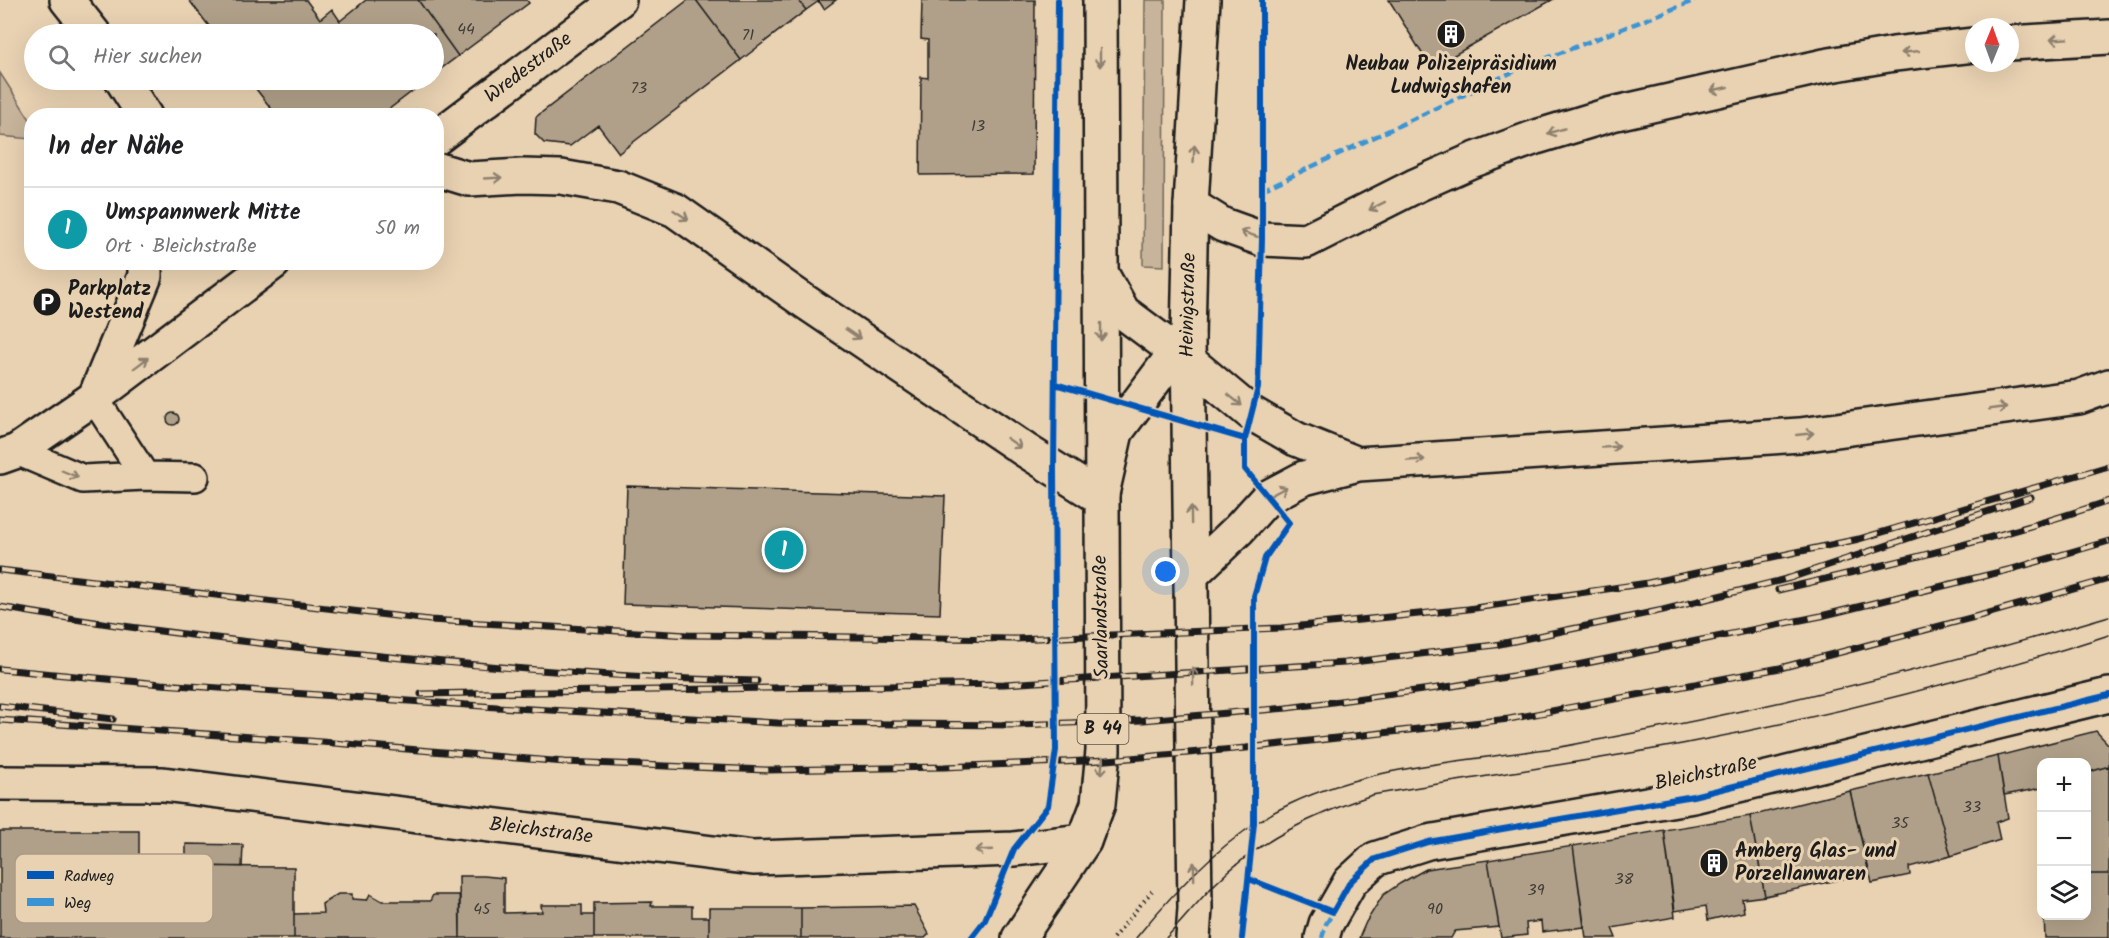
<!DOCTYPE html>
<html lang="de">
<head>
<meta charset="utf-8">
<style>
  :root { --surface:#fff; --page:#f6f6f6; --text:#202124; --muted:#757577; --line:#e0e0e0; --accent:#0b8043 }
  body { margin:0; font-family:Kalam,sans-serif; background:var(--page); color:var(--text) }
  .controls { position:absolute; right:18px; bottom:18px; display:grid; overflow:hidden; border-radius:12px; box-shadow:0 6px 24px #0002 }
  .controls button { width:54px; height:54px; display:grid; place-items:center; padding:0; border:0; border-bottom:2px solid var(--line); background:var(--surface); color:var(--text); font:30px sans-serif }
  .compass { position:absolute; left:1965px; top:18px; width:54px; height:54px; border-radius:50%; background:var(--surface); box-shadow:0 6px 24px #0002; rotate:1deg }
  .you { position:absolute; left:1166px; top:572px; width:21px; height:21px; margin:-15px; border:4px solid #fff; border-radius:50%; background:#1a73e8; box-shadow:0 0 0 9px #1a73e833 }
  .badge { display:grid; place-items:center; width:39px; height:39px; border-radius:50%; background:var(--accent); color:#fff; font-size:20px; font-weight:700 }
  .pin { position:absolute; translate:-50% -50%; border:3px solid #fff; box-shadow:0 2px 6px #0006 }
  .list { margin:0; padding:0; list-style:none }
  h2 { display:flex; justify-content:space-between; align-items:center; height:78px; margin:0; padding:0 24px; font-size:26px }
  h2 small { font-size:20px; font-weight:400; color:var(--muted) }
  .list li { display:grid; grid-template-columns:39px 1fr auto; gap:18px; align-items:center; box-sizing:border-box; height:84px; padding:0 24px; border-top:2px solid var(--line) }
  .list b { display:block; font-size:22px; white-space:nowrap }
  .list p { margin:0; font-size:20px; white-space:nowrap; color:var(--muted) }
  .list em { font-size:20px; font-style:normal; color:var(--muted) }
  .icon { flex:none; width:33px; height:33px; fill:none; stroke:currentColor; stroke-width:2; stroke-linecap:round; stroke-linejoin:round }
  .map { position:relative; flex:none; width:2109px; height:938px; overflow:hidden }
  .search { position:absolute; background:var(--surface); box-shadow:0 6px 24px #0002; left:24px; top:24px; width:420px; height:66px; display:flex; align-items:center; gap:15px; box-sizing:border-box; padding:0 21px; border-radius:33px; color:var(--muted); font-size:22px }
  .panel { position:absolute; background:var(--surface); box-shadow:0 6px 24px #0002; left:24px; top:108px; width:420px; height:162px; border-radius:24px }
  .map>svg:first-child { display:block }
</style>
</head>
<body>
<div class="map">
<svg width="2109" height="938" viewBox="0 0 2109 938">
  <rect width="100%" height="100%" fill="#e9d2b2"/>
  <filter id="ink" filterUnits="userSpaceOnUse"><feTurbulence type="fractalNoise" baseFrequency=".0167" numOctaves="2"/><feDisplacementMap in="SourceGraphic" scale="12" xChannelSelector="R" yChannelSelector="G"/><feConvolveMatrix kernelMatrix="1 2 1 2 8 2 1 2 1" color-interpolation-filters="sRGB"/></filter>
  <g filter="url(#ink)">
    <!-- green -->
    <path fill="#c7b49a" stroke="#72685b" stroke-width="1.5" d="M1145,0H1165L1164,266L1143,265Z
      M0,73L31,121V139L0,136Z"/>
    <!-- building -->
    <path fill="#b0a089" stroke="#1c1c1c" stroke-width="1.5" d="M189,0H306L320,19L332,9L340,21L366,0H418L458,56L434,74V34H215Z
      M418,0H527L529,3L458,56Z
      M688,0H696L741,60L619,153L598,125L570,146L544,143L535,134L536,117Z
      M696,0H798L806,10L741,60Z
      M798,0H836L824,9L819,1L806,10Z
      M922,0H1035L1034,174L920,175L921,77L928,78V40L921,39Z
      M1389,0H1552L1431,68Z
      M249,80H427L380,116H277Z
      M167 419a6 6 0 1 1 12 0a6 6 0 1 1-12 0Z
      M627,486L945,496L940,614L623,604Z
      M2096,731L2109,745V766L2086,773V762H2042V788L2004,795L1998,756Z
      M1998,756L2008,818L1996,822L2000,840L1951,856L1928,773Z
      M2109,766V874H2086V773Z
      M1928,773L1951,856L1909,867L1910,875L1872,883L1850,791Z
      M1850,791L1869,873L1765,896L1750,816Z
      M1750,816L1765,896L1742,899L1744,912L1708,920L1706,906L1675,911L1664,830Z
      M1664,830L1675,917L1612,928L1616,938H1586L1573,846Z
      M0,831H139V866L294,867V938H0Z
      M186,844L243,845L242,867L186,866Z
      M1573,846L1584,927L1542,932L1541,921L1526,923L1527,935L1501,938L1488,860Z
      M1488,860L1499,927L1455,931L1451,938H1359L1366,922L1383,895L1401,883L1426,869Z
      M2086,874H2109V938H2045L2044,916H2086Z
      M459,876H484L504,878V913L542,912L541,905H582V915H594V938H460Z
      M338,894H352V899L367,900L370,894L382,901H430L433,895H460V938H294V914L323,913L322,904Z
      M652,902L651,906H692V917H709V938H594V903Z
      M914,906L929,934L925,938H801V908Z
      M709,908H801V938H709Z"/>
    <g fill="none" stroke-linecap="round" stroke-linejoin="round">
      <!-- service casing -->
      <g stroke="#1c1c1c" stroke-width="32">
        <path id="service" d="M94,398L145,476
          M17,451L83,479L145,476L195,477"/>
      </g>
      <!-- minor casing -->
      <g stroke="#1c1c1c" stroke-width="38">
        <g id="minor">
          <path id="s1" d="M436,138L619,0"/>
          <path d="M436,169L469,179L522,176L561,177L618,187L675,210L804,301L1025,450L1101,498"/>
          <path id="s2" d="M0,783L163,784L753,858L1014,849L1084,841"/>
          <path d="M1322,938L1326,924L1350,882L1375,859L1428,842L1693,796L2109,695"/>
        </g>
      </g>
      <!-- tertiary casing -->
      <g stroke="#1c1c1c" stroke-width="38">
        <path id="tertiary" d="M67,0L94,34
          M122,80L145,116
          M95,397L145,276V262
          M0,457L17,451L94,398L274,262"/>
      </g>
      <!-- primary casing -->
      <g stroke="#1c1c1c" stroke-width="38">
        <g id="primary">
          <path d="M1019,938L1084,841L1098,804L1103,751L1100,0"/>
          <path id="s3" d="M1193,938L1195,908L1188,338L1191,205L1203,0"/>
        </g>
      </g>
      <!-- trunk casing -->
      <g stroke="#1c1c1c" stroke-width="38">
        <path id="trunk" d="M2010,43L2109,37
          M1191,205L1223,225L1262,239L1306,241L1417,185L1471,161L1533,138L1612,114L1824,66L1894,54L1974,45
          M1101,273L1123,312L1190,362L1251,413L1296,439L1358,464
          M1101,498L1116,432L1175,353L1188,338
          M1192,574L1239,529L1268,497L1304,478L1358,464L1800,435L2079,397L2109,386"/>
      </g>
      <!-- path -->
      <path stroke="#1c1c1c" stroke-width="4" stroke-dasharray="1.5 4.5" stroke-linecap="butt" d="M1113,938L1152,891"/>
      <!-- service -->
      <use href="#service" stroke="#e9d2b2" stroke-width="27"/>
      <!-- minor -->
      <use href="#minor" stroke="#e9d2b2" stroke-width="33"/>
      <!-- tertiary -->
      <use href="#tertiary" stroke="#e9d2b2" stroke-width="33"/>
      <!-- primary -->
      <use href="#primary" stroke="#e9d2b2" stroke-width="33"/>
      <!-- trunk -->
      <use href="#trunk" stroke="#e9d2b2" stroke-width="33"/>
      <!-- tram -->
      <path stroke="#1c1c1c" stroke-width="1.5" d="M1136,938C1177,887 1230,832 1290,804C1371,766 1458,762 1546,749C1565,747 1584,742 1603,739C1774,707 1942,666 2109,616
        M1166,938C1183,920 1199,900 1216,883C1259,840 1315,814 1372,795C1475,777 1579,763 1682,744C1826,717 1970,680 2109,635"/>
      <!-- rail casing -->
      <g stroke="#1c1c1c" stroke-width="7">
        <path id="rail" d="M0,570L430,620L688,635L1015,639L1281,628L1468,609L1648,583L1859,539L2109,466
          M1778,590C1889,564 2001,538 2109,501
          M0,607C104,625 209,638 314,649C461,665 609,678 757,681
          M0,669L161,684L497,707L778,723L1019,725L1143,720L1287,708L1453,686L1572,666L1821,616L2012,569L2109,541
          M421,694L1004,684L1345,663L1495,645L1663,610L1790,578L2031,497
          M0,706L113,719
          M0,720L309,741L565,762L766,770L944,767L1107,760L1246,748L1509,719L1780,668L1986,614L2109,579"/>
      </g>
      <!-- rail -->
      <use href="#rail" stroke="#e9d2b2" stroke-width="4.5" stroke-dasharray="14" stroke-linecap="butt"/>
      <!-- quiet -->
      <path stroke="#3a94d4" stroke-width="4.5" stroke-dasharray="9 4.5" stroke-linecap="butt" d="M1262,190L1519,69L1696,0
        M1322,938L1326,924L1336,908"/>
      <!-- cycleway casing -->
      <g stroke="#e9d2b2" stroke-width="10">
        <path id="cycleway" d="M1055,384L1245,439
          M1249,879L1333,912L1350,882L1375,859L1428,842L1693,796L2109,695
          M971,938L985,920L1014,849L1048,806L1056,750L1054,469L1058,0
          M1242,938L1254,823V596L1265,558L1289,523L1245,469V439L1258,388L1262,239V0"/>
      </g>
      <!-- cycleway -->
      <use href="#cycleway" stroke="#0057b8" stroke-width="6"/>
    </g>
    <!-- one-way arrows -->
    <defs><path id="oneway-shaft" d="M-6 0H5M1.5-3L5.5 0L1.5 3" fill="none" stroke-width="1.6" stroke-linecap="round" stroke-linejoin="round" transform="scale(1.5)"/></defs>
    <g stroke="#8d806e">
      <use href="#oneway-shaft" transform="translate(2059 39) rotate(176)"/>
      <use href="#oneway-shaft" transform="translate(1910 52) rotate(174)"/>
      <use href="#oneway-shaft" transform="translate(1100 58) rotate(90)"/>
      <use href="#oneway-shaft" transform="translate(1719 89) rotate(167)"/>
      <use href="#oneway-shaft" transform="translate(1556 131) rotate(163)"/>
      <use href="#oneway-shaft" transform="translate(1194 154) rotate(-87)"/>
      <use href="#oneway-shaft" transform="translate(493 178) rotate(-3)"/>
      <use href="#oneway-shaft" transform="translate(1377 206) rotate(153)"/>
      <use href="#oneway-shaft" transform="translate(681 215) rotate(33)"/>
      <use href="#oneway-shaft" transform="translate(1249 234) rotate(-161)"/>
      <use href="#oneway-shaft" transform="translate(1101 332) rotate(90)"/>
      <use href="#oneway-shaft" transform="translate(853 334) rotate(34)"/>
      <use href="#oneway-shaft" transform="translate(141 363) rotate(-37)"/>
      <use href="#oneway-shaft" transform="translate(1235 400) rotate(39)"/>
      <use href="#oneway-shaft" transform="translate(1998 408) rotate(-8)"/>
      <use href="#oneway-shaft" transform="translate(1805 434) rotate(-6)"/>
      <use href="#oneway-shaft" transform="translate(1014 443) rotate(34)"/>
      <use href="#oneway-shaft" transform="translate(1611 447) rotate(-4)"/>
      <use href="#oneway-shaft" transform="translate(1416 460) rotate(-4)"/>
      <use href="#oneway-shaft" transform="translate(70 474) rotate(23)"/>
      <use href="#oneway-shaft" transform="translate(1279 491) rotate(-28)"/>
      <use href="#oneway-shaft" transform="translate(1191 515) rotate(-91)"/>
      <use href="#oneway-shaft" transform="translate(1193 676) rotate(-91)"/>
      <use href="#oneway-shaft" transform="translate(1102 766) rotate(96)"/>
      <use href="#oneway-shaft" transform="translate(984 850) rotate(178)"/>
      <use href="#oneway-shaft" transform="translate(1194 871) rotate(-91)"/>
    </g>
  </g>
  <!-- icons -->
  <defs>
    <g id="building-disc" transform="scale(1.5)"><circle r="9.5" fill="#1c1c1c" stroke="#e9d2b2"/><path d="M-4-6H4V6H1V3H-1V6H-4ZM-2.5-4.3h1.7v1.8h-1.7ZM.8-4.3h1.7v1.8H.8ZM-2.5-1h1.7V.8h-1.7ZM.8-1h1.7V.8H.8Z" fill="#fff"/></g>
    <g id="parking-disc" transform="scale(1.5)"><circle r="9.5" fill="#1c1c1c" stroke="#e9d2b2"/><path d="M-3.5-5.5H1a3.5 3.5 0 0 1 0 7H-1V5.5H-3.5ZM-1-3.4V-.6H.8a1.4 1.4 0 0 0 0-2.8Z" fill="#fff"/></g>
  </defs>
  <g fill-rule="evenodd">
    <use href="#building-disc" x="1451" y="34"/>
    <use href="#parking-disc" x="47" y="302"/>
    <use href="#building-disc" x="1714" y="863"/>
  </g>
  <g text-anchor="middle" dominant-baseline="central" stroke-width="6" stroke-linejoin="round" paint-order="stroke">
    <!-- number labels -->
    <g font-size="16" fill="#413d37">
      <text x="466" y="29">44</text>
      <text x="748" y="35">71</text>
      <text x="639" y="88">73</text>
      <text x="978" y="126">13</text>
      <text x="1972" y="807">33</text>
      <text x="1900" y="823">35</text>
      <text x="1624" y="879">38</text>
      <text x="1536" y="890">39</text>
      <text x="482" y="909">45</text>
      <text x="1435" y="909">90</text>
    </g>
    <!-- shield labels -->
    <rect fill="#e9d2b2" stroke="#5a5349" stroke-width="1.5" x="1077.5" y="714" width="51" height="30" rx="4.5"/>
    <g font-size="18" font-weight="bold" fill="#1c1c1c">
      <text x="1103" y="729">B 44</text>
    </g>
    <!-- poi labels -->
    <g font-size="20" font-weight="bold" fill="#1c1c1c" stroke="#e9d2b2" text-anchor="start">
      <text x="1451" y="65" text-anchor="middle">Neubau Polizeipräsidium<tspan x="1451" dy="23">Ludwigshafen</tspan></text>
      <text x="68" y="290">Parkplatz<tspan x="68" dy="23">Westend</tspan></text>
      <text x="1735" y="852">Amberg Glas- und<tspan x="1735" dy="23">Porzellanwaren</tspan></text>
    </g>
    <!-- street labels -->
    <g font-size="20" fill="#1c1c1c" stroke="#e9d2b2">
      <text stroke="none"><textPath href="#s1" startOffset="116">Wredestraße</textPath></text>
      <text stroke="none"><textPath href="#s3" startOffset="633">Heinigstraße</textPath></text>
      <text transform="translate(1102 617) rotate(-91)">Saarlandstraße</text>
      <text transform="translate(1706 774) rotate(-12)">Bleichstraße</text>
      <text stroke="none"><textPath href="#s2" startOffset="544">Bleichstraße</textPath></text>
    </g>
  </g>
  <!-- legend -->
  <rect x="15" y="854" width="198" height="69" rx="9" fill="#e9d2b2" stroke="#ac9b85" stroke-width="1.5"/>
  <rect x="27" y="871" width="27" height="8" fill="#0057b8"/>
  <rect x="27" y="898" width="27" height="8" fill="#3a94d4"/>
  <g font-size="16" fill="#1c1c1c">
    <text x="64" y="881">Radweg</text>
    <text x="64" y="908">Weg</text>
  </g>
</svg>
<div class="controls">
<button>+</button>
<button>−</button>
<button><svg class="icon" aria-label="layers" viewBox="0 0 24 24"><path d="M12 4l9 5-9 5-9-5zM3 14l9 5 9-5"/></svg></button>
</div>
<svg class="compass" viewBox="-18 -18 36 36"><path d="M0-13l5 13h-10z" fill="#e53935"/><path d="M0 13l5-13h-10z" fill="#757577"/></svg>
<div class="you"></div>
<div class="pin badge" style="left:784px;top:550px;background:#0f9aa8">1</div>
<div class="search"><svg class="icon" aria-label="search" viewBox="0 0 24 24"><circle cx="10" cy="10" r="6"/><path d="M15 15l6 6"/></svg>Hier suchen</div>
<section class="panel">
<h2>In der Nähe<small></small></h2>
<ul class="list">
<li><span class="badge" style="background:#0f9aa8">1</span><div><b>Umspannwerk Mitte</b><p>Ort · Bleichstraße</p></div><em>50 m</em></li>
</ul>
</section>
</div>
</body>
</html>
